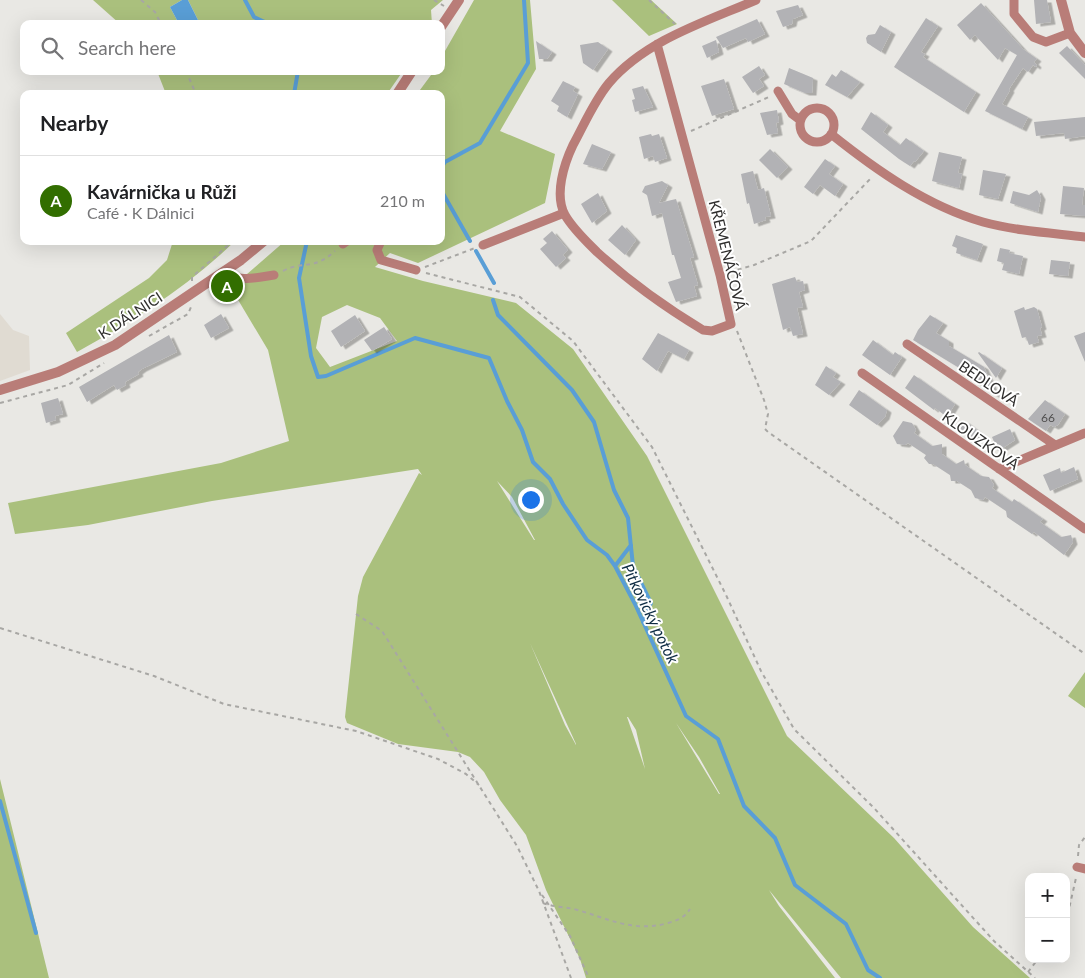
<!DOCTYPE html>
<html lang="en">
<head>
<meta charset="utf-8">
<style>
  :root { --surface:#fff; --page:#f6f6f6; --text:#202124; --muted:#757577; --line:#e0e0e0; --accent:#326e00 }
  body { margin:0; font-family:Lato,sans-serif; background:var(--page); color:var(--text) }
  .controls { position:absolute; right:15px; bottom:15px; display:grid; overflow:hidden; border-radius:10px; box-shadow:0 5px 20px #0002 }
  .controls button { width:45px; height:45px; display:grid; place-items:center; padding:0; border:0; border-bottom:1px solid var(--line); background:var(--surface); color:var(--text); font:25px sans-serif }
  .you { position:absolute; left:530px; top:499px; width:18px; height:18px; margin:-12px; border:4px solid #fff; border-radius:50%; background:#1a73e8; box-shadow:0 0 0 8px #1a73e833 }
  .badge { display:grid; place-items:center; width:32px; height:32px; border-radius:50%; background:var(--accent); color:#fff; font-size:16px; font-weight:700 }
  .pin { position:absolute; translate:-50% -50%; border:2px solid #fff; box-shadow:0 1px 5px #0006 }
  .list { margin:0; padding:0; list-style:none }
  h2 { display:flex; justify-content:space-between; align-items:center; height:65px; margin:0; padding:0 20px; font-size:21px }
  h2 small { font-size:16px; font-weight:400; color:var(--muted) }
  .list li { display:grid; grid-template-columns:32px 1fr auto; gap:15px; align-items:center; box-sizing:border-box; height:90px; padding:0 20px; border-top:1px solid var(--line) }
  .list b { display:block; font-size:19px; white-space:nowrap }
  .list p { margin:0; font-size:16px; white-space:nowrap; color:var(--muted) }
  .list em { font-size:16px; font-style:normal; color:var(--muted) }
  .icon { flex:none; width:28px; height:28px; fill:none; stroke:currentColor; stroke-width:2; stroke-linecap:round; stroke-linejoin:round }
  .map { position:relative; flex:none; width:1085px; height:978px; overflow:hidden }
  .search { position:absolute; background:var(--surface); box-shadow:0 5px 20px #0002; left:20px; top:20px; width:425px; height:55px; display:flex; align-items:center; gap:12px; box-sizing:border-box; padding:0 18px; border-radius:10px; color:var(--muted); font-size:19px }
  .panel { position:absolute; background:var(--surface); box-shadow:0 5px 20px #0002; left:20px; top:90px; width:425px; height:155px; border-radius:10px }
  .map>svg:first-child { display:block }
</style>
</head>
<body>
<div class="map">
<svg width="1085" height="978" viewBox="0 0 1085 978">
  <defs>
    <filter id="shadow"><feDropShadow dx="4.5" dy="2.5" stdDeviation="0" flood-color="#0004"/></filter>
  </defs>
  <rect width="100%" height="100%" fill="#e9e8e4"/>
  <!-- built -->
  <path fill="#e0dbd2" d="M0,314L13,330L29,336L30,370L0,381Z"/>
  <!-- green -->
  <path fill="#aac07d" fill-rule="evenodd" d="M93,0H182L170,7L179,24H120Z
    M188,0H443L431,10L432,24H200Z
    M474,0H530L536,69L500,131L555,154L545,203L418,263L390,253L375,267L423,281L516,303L573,349L647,456L787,736L894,838L973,927L1030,978H841L769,890L779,906L835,978H586L580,959L546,890L526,835L500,800L484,772L470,757L458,752L398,744L347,723L345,717L358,596L363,577L419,473L422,475L418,469L212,501L88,525L15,534L8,503L221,463L289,441L268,350L231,288L285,241H441V94H417L434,71H441V58ZM347,305L380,318L397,341L330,367L316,348L322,317ZM497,481L512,497L535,540H534ZM530,643L576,744V745L565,725ZM628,717L636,730L645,769L627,717ZM676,723L699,757L720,794H719Z
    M612,0H651L677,24L649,36Z
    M157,71H403L387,94H166Z
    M173,241H235C189,286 132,322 77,352L66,333L149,278L167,260Z
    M1085,672V708L1068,696Z
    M0,779L49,978H0Z"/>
  <!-- water -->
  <path fill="#599ed6" d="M182,0H188L200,24H179L170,7Z"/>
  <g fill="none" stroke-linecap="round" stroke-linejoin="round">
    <!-- stream -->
    <path stroke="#599ed6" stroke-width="4" d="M245,0L254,17L269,24
      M294,94L298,71
      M441,168L445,162L480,143L528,63L524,0
      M441,190L470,241
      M307,241L299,278L311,356L318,377L326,376L415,338L489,358L507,401L522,430L533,462L550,479L563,504L587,540L607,555L615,566L635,604L686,716L718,739L744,806L775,838L795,885L846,924L868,970L880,978
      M476,251L494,283
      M493,300L498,315L572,390L594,422L614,490L628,518L633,566L651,603L643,622
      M615,566L631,545
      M0,801L36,933"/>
  </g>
  <!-- building -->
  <path fill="#b2b2b5" filter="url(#shadow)" d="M1034,0H1047L1051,22L1036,24Z
    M981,3L1023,49L1037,59L1034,62L1037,65L1036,67L1033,65L1028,72L1023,68L1009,89L1010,90L1002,104L1028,117L1022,129L985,111L1017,55L1005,48L998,60L975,35L970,40L957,25Z
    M798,5L803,15L793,19L792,24L783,27L776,11Z
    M926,18L938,26L921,52L925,54L923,57L976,92L964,112L894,67Z
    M757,19L765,34L748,42L746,38L723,48L716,37Z
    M880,25L891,32L881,52L867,43L866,38L868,35L875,34Z
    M716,40L719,52L707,58L702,46Z
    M536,41L552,52L547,59H539Z
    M598,42L608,49L593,70L583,63L580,45Z
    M1067,46L1085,65V79L1059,53Z
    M759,66L765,75L759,79L764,86L753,93L742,77Z
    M789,68L813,78L812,93H805L784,84Z
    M841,70L860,82L847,97L825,85L832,74L836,77Z
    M724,79L734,109L712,116L701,86Z
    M563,81L575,87L573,91L578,94L567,117L557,111L559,106L551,101Z
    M643,86L653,107L635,112L632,100L635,99L632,89Z
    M777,110L779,122L776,123L778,133L767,135L760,113Z
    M871,112L888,125L883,132L900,145L906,138L924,151L915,162L914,161L910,166L899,159L861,129Z
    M1085,117V136L1065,139L1064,133L1036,136L1034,122Z
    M651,134L652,136L659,134L667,158L655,162L653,156L644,159L639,137Z
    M592,144L611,152L602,169L583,164Z
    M770,149L788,167L777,178L759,160Z
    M939,152L962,157L958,173L962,174L959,188L932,181Z
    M825,159L835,166L829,174L843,184L835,196L820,185L813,194L804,187Z
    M983,170L1006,174L998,199L979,195Z
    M753,171L758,190L764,188L771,216L765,217L766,220L754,224L749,203L747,204L741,174Z
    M662,181L668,185L659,203L676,199L694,257L690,258L698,285L694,286L697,296L676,302L668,282L681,278L674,255H672L662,213L652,216L647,195L642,192L645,186Z
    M1063,186L1084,188L1082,205H1085V216L1060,214Z
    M1037,190L1041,197L1038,212L1010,203L1013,191L1029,195Z
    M598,193L607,211L592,223L581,204Z
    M622,225L636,240L625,255L608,240Z
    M552,231L568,250L563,255L566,258L556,267L540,249L547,243L543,239Z
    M956,235L983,244L977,260L956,253L957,248L952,246Z
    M1000,248L1010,250L1009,253L1023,256L1019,274L1002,270L1004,263L997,261Z
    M1051,260L1070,262L1068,276L1049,274Z
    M795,277L797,282L803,281L805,290L799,292L803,307L797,308L803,334L793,336L790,327L783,330L772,284Z
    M1024,307L1025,310L1034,307L1037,309L1042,327L1040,328L1042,335L1037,336L1039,342L1029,345L1026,337L1022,338L1014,311Z
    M221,314L229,328L211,338L204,325Z
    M355,315L365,331L341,347L331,331Z
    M930,315L943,323L936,333L949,341V346L984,367L996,396L960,371L961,369L913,340L918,330Z
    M384,327L392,339L372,351L364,340Z
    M1085,332V362L1074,336Z
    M658,333L689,350L684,359L668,351L657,371L642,359Z
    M169,335L177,352L142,369L138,372L139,374L125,382L126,385L117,390L114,385L87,402L79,387Z
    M873,340L893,355L895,352L902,357L890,375L862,355Z
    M979,352L1002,368L996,378L978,353Z
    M826,366L836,373L833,377L841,382L829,395L815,385Z
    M914,375L955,404L947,417L935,408L934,410L905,388Z
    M859,390L887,410L885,417L877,425L849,405Z
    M58,398L63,414L55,416L56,420L46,423L41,403Z
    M1045,400L1065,414L1058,425L1054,427L1050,425L1046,431L1028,419Z
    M903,421L912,423L916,430L914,433L932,446L942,444V454L956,464L964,460L965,465L981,476L989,477L994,485L992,488L1012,502L1014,499L1043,519L1040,522L1061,537L1071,535L1073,542L1064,555L1034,532L1032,534L1007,517L1006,511L985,497L983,500L975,498L971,490L957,481H951L950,475L933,464H929L924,458L926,455L908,443L905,445L897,444L893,436Z
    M965,421L978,431L972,440L958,430Z
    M1010,429L1015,440L998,451L992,437Z
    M1074,467L1078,479L1050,491L1043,475L1060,468L1061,473Z"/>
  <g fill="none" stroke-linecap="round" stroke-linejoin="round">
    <!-- path -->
    <path stroke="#a8a7a4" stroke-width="2" stroke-dasharray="4 4" stroke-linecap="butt" d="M141,0L155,12L161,24
      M434,0L444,6
      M649,0L675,24
      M186,71L196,94
      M691,131L769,97
      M425,267L475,248
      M283,271C304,260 313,271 335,251
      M730,272L754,265L811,241L872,177
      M426,273L520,297L573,341L652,447L726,595L761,671L794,729L874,808L994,941L1035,978
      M192,281V277L233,241
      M737,331L764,400L768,414L765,429L768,432L1085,654
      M149,336L188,314L191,307
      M0,403L68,385L104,363
      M356,614L382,631L517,846L539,891L571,978
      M0,628L154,676L224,704L356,731L438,759L466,774L479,785
      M1078,856L1079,845L1085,837
      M542,895L570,936L589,978
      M543,903C553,907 564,907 574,909C607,918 633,933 668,923C678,920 684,918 690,909
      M1066,922L1076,878
      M1028,972L1038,959"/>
    <!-- minor -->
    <path stroke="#b97d78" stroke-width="9" d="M1014,0V14L1033,37L1046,42L1070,33
      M657,44L720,275L731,324L712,331L703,330C663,306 631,283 597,252C585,240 573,229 565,215C554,195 564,164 573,145C584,125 594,101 609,83C646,40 705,22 756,0
      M778,91L792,114L800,120
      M800 125a17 17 0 1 1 34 0a17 17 0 1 1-34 0Z
      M831,134C876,170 927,206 983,222C1016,231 1051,233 1085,237
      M381,241L377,250L381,260L416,270
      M343,244L347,241
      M483,245L564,213
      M226,270C236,284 259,277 274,275
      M907,344L1055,445
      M862,373L1085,529
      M999,469L1085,433
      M1077,867L1085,869"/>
    <!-- tertiary -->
    <path stroke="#b97d78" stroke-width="10" d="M1061,0L1070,33L1085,53
      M441,27L459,0
      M397,94L412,71
      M0,390L58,372L115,345L241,260L264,241"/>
  </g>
  <g text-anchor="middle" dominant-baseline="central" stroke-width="4" stroke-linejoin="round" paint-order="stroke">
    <!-- number labels -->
    <g font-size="12" fill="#504f4f">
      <text x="1048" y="417">66</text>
    </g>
    <!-- street labels -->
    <g font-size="15" fill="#2f2e2d" stroke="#fff">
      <text transform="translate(728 255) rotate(76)">KŘEMENÁČOVÁ</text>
      <text transform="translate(130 315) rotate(-33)">K DÁLNICI</text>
      <text transform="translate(989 383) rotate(34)">BEDLOVÁ</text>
      <text transform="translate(981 440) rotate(35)">KLOUZKOVÁ</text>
    </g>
    <!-- water labels -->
    <g font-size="16" font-style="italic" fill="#0e2c43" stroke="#fff">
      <text transform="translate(651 613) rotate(64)">Pitkovický potok</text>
    </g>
  </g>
</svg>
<div class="controls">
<button>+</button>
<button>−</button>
</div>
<div class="you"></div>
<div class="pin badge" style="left:227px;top:286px">A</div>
<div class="search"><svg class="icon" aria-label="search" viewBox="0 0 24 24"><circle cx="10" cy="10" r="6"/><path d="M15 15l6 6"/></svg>Search here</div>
<section class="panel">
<h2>Nearby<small></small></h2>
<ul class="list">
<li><span class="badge">A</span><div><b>Kavárnička u Růži</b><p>Café · K Dálnici</p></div><em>210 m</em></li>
</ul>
</section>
</div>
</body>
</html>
